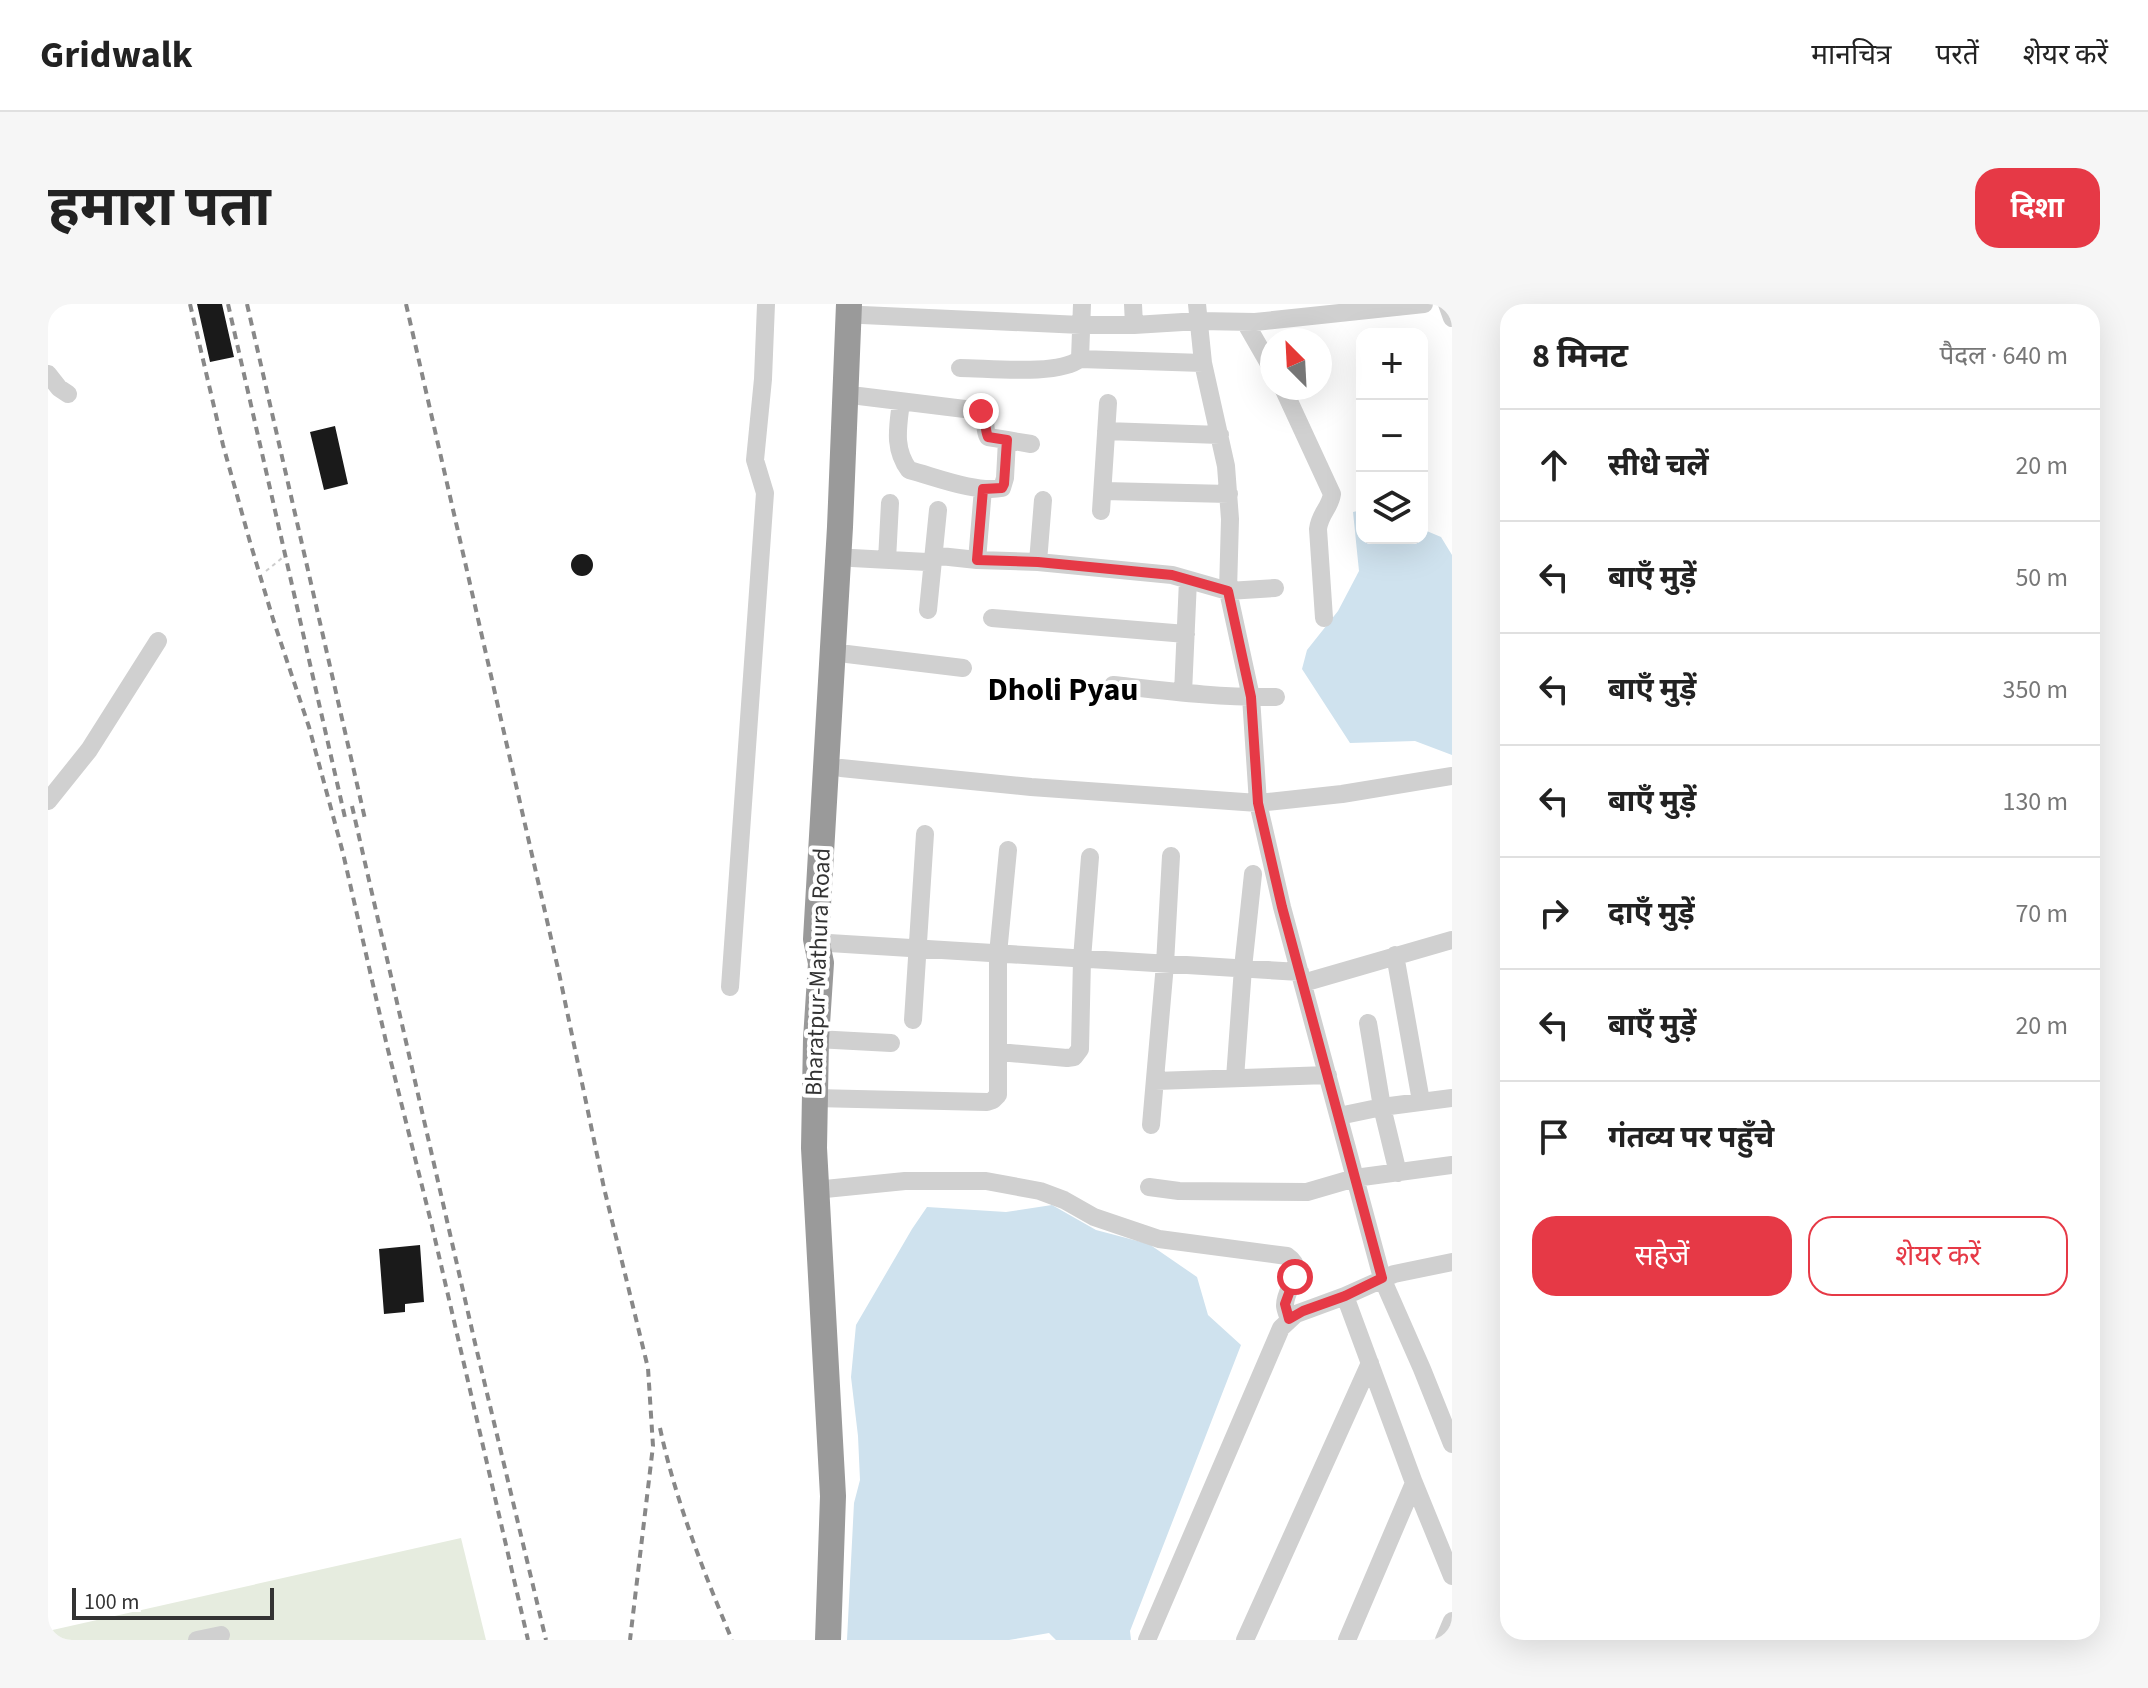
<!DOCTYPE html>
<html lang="hi">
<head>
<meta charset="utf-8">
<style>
  :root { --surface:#fff; --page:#f6f6f6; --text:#222; --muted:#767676; --line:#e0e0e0; --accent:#e63946 }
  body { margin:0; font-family:"Source Sans 3","Noto Sans Devanagari",sans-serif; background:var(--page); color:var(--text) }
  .controls { position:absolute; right:24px; top:24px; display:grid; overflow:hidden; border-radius:16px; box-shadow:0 8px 32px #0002 }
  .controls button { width:72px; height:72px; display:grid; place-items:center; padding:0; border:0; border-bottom:2px solid var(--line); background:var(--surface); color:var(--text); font:40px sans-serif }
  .compass { position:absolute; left:1212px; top:24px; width:72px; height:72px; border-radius:50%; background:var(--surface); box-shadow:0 8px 32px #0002; rotate:336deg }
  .scale { position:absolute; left:24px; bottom:20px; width:202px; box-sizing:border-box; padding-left:8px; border:4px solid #333; border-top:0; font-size:22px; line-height:28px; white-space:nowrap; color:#333; -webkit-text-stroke:6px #fff; paint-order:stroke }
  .stop { position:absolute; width:24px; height:24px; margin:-18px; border:6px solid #e63946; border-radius:50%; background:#fff }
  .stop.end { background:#e63946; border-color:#fff; box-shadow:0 2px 8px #0008 }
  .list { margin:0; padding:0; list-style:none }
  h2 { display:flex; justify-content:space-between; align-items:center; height:104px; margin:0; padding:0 32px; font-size:34px }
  h2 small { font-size:26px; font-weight:400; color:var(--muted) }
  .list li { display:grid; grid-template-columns:52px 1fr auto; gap:24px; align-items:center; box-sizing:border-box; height:112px; padding:0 32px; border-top:2px solid var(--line) }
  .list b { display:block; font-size:30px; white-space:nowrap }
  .list em { font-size:26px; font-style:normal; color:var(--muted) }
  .actions { display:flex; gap:16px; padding:24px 32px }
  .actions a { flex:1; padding:18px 0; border:2px solid var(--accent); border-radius:24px; text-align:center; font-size:28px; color:var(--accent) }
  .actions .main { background:var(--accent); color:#fff }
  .icon { flex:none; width:44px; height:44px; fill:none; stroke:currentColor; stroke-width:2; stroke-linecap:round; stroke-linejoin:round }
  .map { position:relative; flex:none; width:1404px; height:1336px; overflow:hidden; border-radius:24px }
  header { display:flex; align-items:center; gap:48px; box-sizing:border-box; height:112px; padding:0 40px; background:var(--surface); border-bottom:2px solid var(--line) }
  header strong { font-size:38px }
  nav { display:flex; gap:44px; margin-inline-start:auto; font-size:28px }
  .intro { display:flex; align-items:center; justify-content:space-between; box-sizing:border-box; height:192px; padding:0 48px }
  h1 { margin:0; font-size:56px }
  .button { padding:20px 36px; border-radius:24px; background:var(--accent); color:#fff; font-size:28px; font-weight:700 }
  main { display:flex; gap:48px; padding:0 48px }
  aside { flex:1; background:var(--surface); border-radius:24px; box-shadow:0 8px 32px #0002 }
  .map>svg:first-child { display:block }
</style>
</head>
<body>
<header>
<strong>Gridwalk</strong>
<nav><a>मानचित्र</a><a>परतें</a><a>शेयर करें</a></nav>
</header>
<div class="intro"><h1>हमारा पता</h1><a class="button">दिशा</a></div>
<main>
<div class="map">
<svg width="1404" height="1336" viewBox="0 0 1404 1336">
  <rect width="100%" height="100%" fill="#fff"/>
  <!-- green -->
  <path fill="#e6ecdf" d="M413,1234L438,1336H0V1327Z"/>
  <!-- water -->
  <path fill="#cfe2ee" d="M1314,206V234H1374V225L1393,233L1404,251V451L1367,437L1302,439L1254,365L1259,346L1290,307L1311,267L1305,208Z
    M1004,901L1048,926L1101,940L1149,973L1160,1011L1193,1041L1082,1327L1083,1336H1008L1001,1329L961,1336H799L806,1199L812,1176L810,1132L803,1073L808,1021L864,925L879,903L958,908Z"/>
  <!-- building -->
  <path fill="#1a1a1a" d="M149,0H174L186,53L162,58Z
    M287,122L300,180L276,186L262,128Z
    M523 261a11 11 0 1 1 22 0a11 11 0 1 1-22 0Z
    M372,941L376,998L357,1000V1008L336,1010L331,945Z"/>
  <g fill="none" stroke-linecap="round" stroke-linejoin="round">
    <!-- path -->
    <path stroke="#cdcdcd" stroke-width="2" stroke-dasharray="4 4" stroke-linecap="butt" d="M218,267L234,254"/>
    <!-- minor -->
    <path stroke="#d0d0d0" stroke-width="18" d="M1085,0L1086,21
      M1149,0L1155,59L1178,162L1182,215L1180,287L1203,393L1210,499L1234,603L1334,974L1374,1065L1404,1140
      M1399,0L1404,14
      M814,11L1033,21H1086L1151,17L1207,18L1376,0
      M1197,18L1224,65
      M1032,55L1155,59
      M912,64C941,64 1010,72 1032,55L1034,0
      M0,70L11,84L20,90
      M1235,84L1284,190C1282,204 1272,209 1270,225L1276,314
      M811,92L933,107C940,113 935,124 940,133L959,136
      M853,98C850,123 845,144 861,166C888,173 927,189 954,184L957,174L959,136L983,140
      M1058,127L1172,131
      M1056,187L1181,190
      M1053,207L1060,99
      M804,254L879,258L892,252L929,256L990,258L1124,271L1180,287L1227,284
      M839,256L842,199
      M929,256L935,185
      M990,258L995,196
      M880,306L890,206
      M944,314L1138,330
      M799,350L915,364
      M1065,381C1119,387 1173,394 1228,393
      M1135,389L1140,276
      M793,464L983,483L1210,499L1294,490L1404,472
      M0,497L41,446L110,337
      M781,639L1252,668
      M1347,651L1373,797
      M1255,679L1404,636
      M682,683L717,189L707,156L715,75L718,0
      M865,716L877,530
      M1320,719L1334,803L1350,869
      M768,735L843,739
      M951,748L1019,754L1026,753L1032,745L1034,655L1042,553
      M1187,774L1195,664L1205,570
      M1107,777L1280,771
      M766,794L939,798L945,796L950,791V650L960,546
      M1291,812L1334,803L1404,794
      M1103,821L1117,660L1123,552
      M1101,883L1131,887L1259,888L1307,874L1404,861
      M767,886L857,877H938L992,887L1016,896L1046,913L1111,935L1239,952C1261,967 1236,983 1237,1002C1237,1005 1240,1012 1241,1015
      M1297,992L1366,1179L1404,1272
      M149,1336L173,1331
      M1099,1336L1233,1024L1248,1010L1297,992L1346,970L1404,958
      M1197,1336L1322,1059
      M1299,1336L1366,1179
      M1396,1336L1404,1317"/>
    <!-- highway -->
    <path stroke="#9a9a9a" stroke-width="26" d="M780,1336L785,1192L766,844L768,735L773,659L768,635L792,223L801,0"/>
    <!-- rail -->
    <path stroke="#888" stroke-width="4" stroke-dasharray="8 6" stroke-linecap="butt" d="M142,0L175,141L202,238L225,315L261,423L295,549L339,742L384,922L480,1336
      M180,0L298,518
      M199,0L317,515
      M358,0L511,669L556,884L600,1064L605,1142L582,1336
      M304,502L427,1039L498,1336
      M612,1124C627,1195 656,1269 684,1336"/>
  </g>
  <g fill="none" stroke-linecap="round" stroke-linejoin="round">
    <!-- route -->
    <path stroke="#e63946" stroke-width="10" d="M933,107C939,113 936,124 940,133L959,136L956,180L954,184L935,185L929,256L990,258L1124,271L1180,287L1203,393L1210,499L1234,603L1334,974L1297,992L1255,1007L1241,1015L1237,1000L1247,973"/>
  </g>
  <g text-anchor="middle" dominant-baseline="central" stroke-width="8" stroke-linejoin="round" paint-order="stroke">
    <!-- street labels -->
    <g font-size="24" fill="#333" stroke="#fff">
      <text transform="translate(770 668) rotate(-88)">Bharatpur-Mathura Road</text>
    </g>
    <!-- district labels -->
    <g font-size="32" font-weight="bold" fill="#000" stroke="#fff">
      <text x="1015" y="386">Dholi Pyau</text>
    </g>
  </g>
</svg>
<div class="controls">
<button>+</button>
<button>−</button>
<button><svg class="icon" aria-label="layers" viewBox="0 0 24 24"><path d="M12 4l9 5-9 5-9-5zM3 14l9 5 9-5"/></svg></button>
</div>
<svg class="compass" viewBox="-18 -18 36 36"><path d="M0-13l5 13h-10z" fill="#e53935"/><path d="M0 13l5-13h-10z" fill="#767676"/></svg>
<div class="scale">100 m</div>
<div class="stop" style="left:1247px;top:973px"></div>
<div class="stop end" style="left:933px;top:107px"></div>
</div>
<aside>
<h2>8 मिनट<small>पैदल · 640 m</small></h2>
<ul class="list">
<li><svg class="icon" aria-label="ahead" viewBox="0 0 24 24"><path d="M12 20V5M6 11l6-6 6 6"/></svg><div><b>सीधे चलें</b></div><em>20 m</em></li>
<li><svg class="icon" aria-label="left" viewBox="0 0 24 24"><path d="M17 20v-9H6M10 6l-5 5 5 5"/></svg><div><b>बाएँ मुड़ें</b></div><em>50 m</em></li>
<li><svg class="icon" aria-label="left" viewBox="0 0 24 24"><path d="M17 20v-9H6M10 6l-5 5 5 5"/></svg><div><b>बाएँ मुड़ें</b></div><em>350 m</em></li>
<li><svg class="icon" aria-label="left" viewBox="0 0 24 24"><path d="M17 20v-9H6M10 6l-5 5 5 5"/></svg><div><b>बाएँ मुड़ें</b></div><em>130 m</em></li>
<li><svg class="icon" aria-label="right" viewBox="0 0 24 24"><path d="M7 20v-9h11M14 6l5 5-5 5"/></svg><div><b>दाएँ मुड़ें</b></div><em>70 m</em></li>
<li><svg class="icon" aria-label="left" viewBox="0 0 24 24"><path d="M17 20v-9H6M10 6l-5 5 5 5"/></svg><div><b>बाएँ मुड़ें</b></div><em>20 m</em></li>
<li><svg class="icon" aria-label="arrive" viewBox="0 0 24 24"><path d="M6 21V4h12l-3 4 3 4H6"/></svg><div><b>गंतव्य पर पहुँचे</b></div></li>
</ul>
<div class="actions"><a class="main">सहेजें</a><a>शेयर करें</a></div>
</aside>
</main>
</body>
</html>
